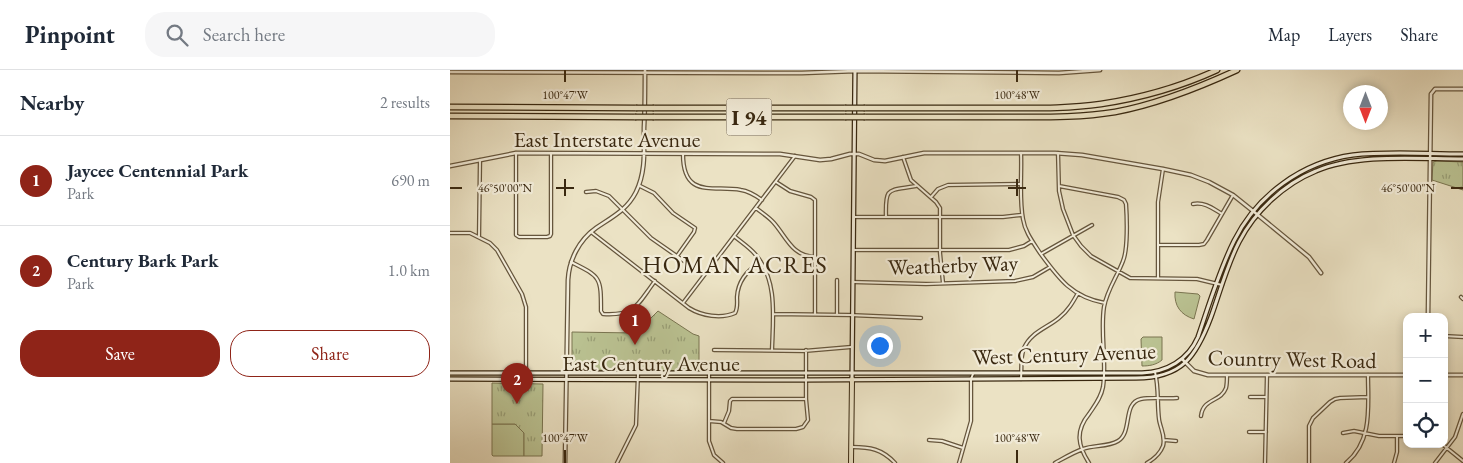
<!DOCTYPE html>
<html lang="en">
<head>
<meta charset="utf-8">
<style>
  :root { --surface:#fff; --page:#f6f6f7; --text:#1f2937; --muted:#747a83; --line:#e0e1e3; --accent:#8f2418 }
  body { margin:0; font-family:"EB Garamond",serif; background:var(--page); color:var(--text) }
  .controls { position:absolute; right:15px; bottom:15px; display:grid; overflow:hidden; border-radius:10px; box-shadow:0 2px 8px #0003 }
  .controls button { width:45px; height:45px; display:grid; place-items:center; padding:0; border:0; border-bottom:1px solid var(--line); background:var(--surface); color:var(--text); font:25px sans-serif }
  .compass { position:absolute; left:893px; top:15px; width:45px; height:45px; border-radius:50%; background:var(--surface); box-shadow:0 2px 8px #0003; rotate:180deg }
  .you { position:absolute; left:429px; top:275px; width:18px; height:18px; margin:-12px; border:4px solid #fff; border-radius:50%; background:#1a73e8; box-shadow:0 0 0 8px #1a73e833 }
  .badge { display:grid; place-items:center; width:32px; height:32px; border-radius:50%; background:var(--accent); color:#fff; font-size:16px; font-weight:700 }
  .pin { position:absolute; translate:-50% -41px; filter:drop-shadow(0 1px 2px #0008) }
  .pin::after { content:''; position:absolute; top:26px; width:18px; height:15px; background:inherit; clip-path:polygon(0 0,100% 0,50% 100%) }
  .list { margin:0; padding:0; list-style:none }
  h2 { display:flex; justify-content:space-between; align-items:center; height:65px; margin:0; padding:0 20px; font-size:21px }
  h2 small { font-size:16px; font-weight:400; color:var(--muted) }
  .list li { display:grid; grid-template-columns:32px 1fr auto; gap:15px; align-items:center; box-sizing:border-box; height:90px; padding:0 20px; border-top:1px solid var(--line) }
  .list b { display:block; font-size:19px; white-space:nowrap }
  .list p { margin:0; font-size:16px; white-space:nowrap; color:var(--muted) }
  .list em { font-size:16px; font-style:normal; color:var(--muted) }
  .actions { display:flex; gap:10px; padding:15px 20px }
  .actions a { flex:1; padding:11px 0; border:1px solid var(--accent); border-radius:20px; text-align:center; font-size:18px; color:var(--accent) }
  .actions .main { background:var(--accent); color:#fff }
  .icon { flex:none; width:28px; height:28px; fill:none; stroke:currentColor; stroke-width:2; stroke-linecap:round; stroke-linejoin:round }
  .map { position:relative; flex:none; width:1013px; height:393px; overflow:hidden }
  header { display:flex; align-items:center; gap:30px; box-sizing:border-box; height:70px; padding:0 25px; background:var(--surface); border-bottom:1px solid var(--line) }
  header strong { font-size:24px }
  nav { display:flex; gap:28px; margin-inline-start:auto; font-size:18px }
  .search { width:350px; height:45px; background:var(--page); display:flex; align-items:center; gap:12px; box-sizing:border-box; padding:0 18px; border-radius:20px; color:var(--muted); font-size:19px }
  main { display:flex }
  aside { flex:1; background:var(--surface) }
  .map>svg:first-child { display:block }
</style>
</head>
<body>
<header>
<strong>Pinpoint</strong>
<div class="search"><svg class="icon" aria-label="search" viewBox="0 0 24 24"><circle cx="10" cy="10" r="6"/><path d="M15 15l6 6"/></svg>Search here</div>
<nav><a>Map</a><a>Layers</a><a>Share</a></nav>
</header>
<main>
<aside>
<h2>Nearby<small>2 results</small></h2>
<ul class="list">
<li><span class="badge">1</span><div><b>Jaycee Centennial Park</b><p>Park</p></div><em>690 m</em></li>
<li><span class="badge">2</span><div><b>Century Bark Park</b><p>Park</p></div><em>1.0 km</em></li>
</ul>
<div class="actions"><a class="main">Save</a><a>Share</a></div>
</aside>
<div class="map">
<svg width="1013" height="393" viewBox="0 0 1013 393">
  <defs>
    <pattern id="park-tufts" width="24" height="20" patternUnits="userSpaceOnUse" patternTransform="scale(1.25)"><rect width="24" height="20" fill="#bac292"/><path d="M3 7l-1-3M5 7V3M7 7l1-3M15 17l-1-3M17 17v-4M19 17l1-3" fill="none" stroke="#989e76"/></pattern>
  </defs>
  <rect width="100%" height="100%" fill="#ebe2c4"/>
  <filter id="stains"><feTurbulence type="fractalNoise" baseFrequency=".004" numOctaves="4"/><feColorMatrix values="0 0 0 0 .2 0 0 0 0 .09 0 0 0 0 .02 0 0 0 .5 -.17"/></filter>
  <radialGradient id="worn" r=".72"><stop offset=".6" stop-color="#630" stop-opacity="0"/><stop offset="1" stop-color="#630" stop-opacity=".3"/></radialGradient>
  <!-- grass -->
  <path fill="#bac292" stroke="#7a7551" d="M725,222L748,224L750,226L744,249C731,245 724,236 725,222Z
    M693,267H712V290C706,295 699,296 692,296L691,269Z
    M42,354H65L74,363V386H43L42,385Z"/>
  <!-- park -->
  <path fill="url(#park-tufts)" stroke="#7a7551" d="M987,91L1013,92V120L982,110L983,92Z
    M208,241L243,264L249,266V301L122,300V262L186,263Z
    M42,313L93,314L92,386H74V363L65,354H42Z"/>
  <g fill="none" stroke-linecap="round" stroke-linejoin="round">
    <!-- minor casing -->
    <g stroke="#66563d" stroke-width="4.5">
      <path id="minor" d="M66,83V165L69,167H97L100,166L101,164V83
        M571,83C572,104 569,128 573,149C575,162 583,172 590,183C609,209 622,227 655,233
        M608,83L609,121L613,139L623,165L631,176L641,186L680,208L747,209L772,215
        M233,84C233,129 263,115 291,120C299,121 305,125 312,130
        M453,87L461,110L486,132L490,138V183L493,213
        M326,112L340,121L361,127L365,130V244
        M190,116L204,123L223,143L245,158L244,162L227,186
        M609,116L668,127L674,130L676,134C677,148 678,179 673,191C667,207 657,220 654,237C650,263 657,291 653,317C651,328 645,335 639,344C625,361 628,376 639,393
        M136,122L146,121L159,126L201,168L254,205
        M481,127L488,119L498,115L571,114
        M743,134C755,132 762,138 772,144
        M306,138C312,143 319,147 324,153C337,168 342,186 365,187
        M404,147H553L571,145
        M436,147C435,116 438,121 466,116
        M141,162L239,238C252,246 271,249 285,243C288,238 287,233 287,227C288,211 297,200 311,192
        M0,163H20L40,173L47,180L72,224L76,237V309
        M29,166L30,90
        M284,166C291,172 299,177 305,184C328,210 323,247 322,280
        M708,175H749L754,174L757,170L783,125
        M404,180H559L574,176L582,171
        M591,184L642,155
        M121,192C151,207 151,207 151,241L153,244C186,246 187,235 205,211
        M708,208V132L713,99
        M387,210V244
        M403,212L476,214L565,211L583,207L600,197
        M1011,227L1013,229
        M233,233L345,86
        M323,244L399,245L471,248
        M994,266L1013,267
        M264,280L354,281L401,277
        M259,304V371L264,385L273,393
        M571,309C572,298 570,287 574,278C581,262 597,258 609,248C618,241 623,232 628,223
        M800,327H816
        M751,346C753,328 771,332 776,318C777,314 777,310 777,305
        M259,351L271,352L281,358L287,359H346L353,357L358,350L356,329V280
        M274,353L279,341L280,331L282,329H356
        M799,362H816
        M893,363L904,361L929,366H957
        M479,370L492,371L513,378
        M714,370L726,371
        M992,374L1013,391
        M402,377C420,377 432,379 445,393
        M167,393L186,355L188,304
        M509,393L521,351V309L523,304
        M605,393C614,388 624,382 633,379C644,375 658,377 668,371C683,362 672,333 691,329C702,327 715,329 727,328
        M697,393C704,389 710,384 713,376C716,366 710,358 709,349C707,333 709,318 705,302
        M815,393L817,305
        M859,393V356L863,348L880,332L885,329L890,328L918,327
        M896,393C923,371 918,336 918,305
        M944,393L947,382V366
        M985,393L1005,367L1013,344"/>
    </g>
    <!-- tertiary casing -->
    <g stroke="#66563d" stroke-width="5">
      <path id="tertiary" d="M0,2L352,3L405,1L609,3L650,0
        M0,96L66,83L330,84L370,90L381,89L400,84H409L424,90L435,91L474,83H605L632,85L713,99L741,105L759,112L783,125L803,141L859,187L871,203
        M978,247L981,24L985,19H1013
        M732,289L744,301L758,305H957
        M994,305H1013
        M115,393L118,210C119,190 129,170 146,158C162,147 177,140 186,122C196,102 194,80 194,58C195,39 195,19 195,0"/>
    </g>
    <!-- secondary casing -->
    <g stroke="#392810" stroke-width="5.5">
      <path id="secondary" d="M0,303H692C717,302 738,290 748,267C759,235 769,201 784,171C807,125 852,92 903,85C938,81 977,84 1013,84
        M0,309L356,310L686,308C732,308 746,287 761,247C770,222 777,195 789,172C805,141 834,114 866,101C907,83 968,89 1013,89
        M402,309L405,0"/>
    </g>
    <!-- primary casing -->
    <g stroke="#392810" stroke-width="6">
      <path id="primary" d="M401,393L402,309"/>
    </g>
    <!-- motorway casing -->
    <g stroke="#392810" stroke-width="7">
      <path id="motorway" d="M0,37L186,38
        M204,38H395
        M415,38C460,38 504,38 548,38C582,38 617,39 651,34C691,28 730,17 767,0
        M0,46L185,47
        M204,47H395
        M415,47C462,47 509,47 555,47C592,47 629,48 665,42C708,34 748,18 787,0"/>
    </g>
    <!-- minor -->
    <use href="#minor" stroke="#f2ecd9" stroke-width="2"/>
    <!-- tertiary -->
    <use href="#tertiary" stroke="#f2ecd9" stroke-width="2.5"/>
    <!-- secondary -->
    <use href="#secondary" stroke="#f2ecd9" stroke-width="3"/>
    <!-- primary -->
    <use href="#primary" stroke="#ebe2c4" stroke-width="4"/>
    <!-- motorway -->
    <use href="#motorway" stroke="#ebe2c4" stroke-width="4.5"/>
    <!-- motorway-bridge casing -->
    <g stroke="#392810" stroke-width="7" stroke-linecap="butt">
      <path id="motorway-bridge" d="M186,38H204
        M395,38H415
        M185,47H204
        M395,47H415"/>
    </g>
    <!-- motorway-bridge -->
    <use href="#motorway-bridge" stroke="#ebe2c4" stroke-width="4.5"/>
  </g>
  <!-- ticks -->
  <path fill="none" stroke="#392810" stroke-width="2" d="M115,0V12M567,0V12M115,109V126M567,109V126M0,118H12M106,118H124M558,118H576M1001,118H1013M115,380V393M567,380V393"/>
  <g text-anchor="middle" dominant-baseline="central" stroke-width="4.5" stroke-linejoin="round" paint-order="stroke">
    <!-- shield labels -->
    <rect fill="#f2ecd9" stroke="#70634c" stroke-width="1" x="276.5" y="28.5" width="45" height="37" rx="4"/>
    <g font-size="21" font-weight="bold" fill="#392810">
      <text x="299" y="47">I 94</text>
    </g>
    <!-- street labels -->
    <g font-size="22" fill="#392810" stroke="#f2ecd9">
      <text x="157" y="69">East Interstate Avenue</text>
      <text transform="translate(503 195) rotate(-2)">Weatherby Way</text>
      <text transform="translate(614 284) rotate(-2)">West Century Avenue</text>
      <text transform="translate(842 289) rotate(1)">Country West Road</text>
      <text x="201" y="293">East Century Avenue</text>
    </g>
    <!-- neighbourhood labels -->
    <g font-size="24" letter-spacing="1" fill="#392810" stroke="#f2ecd9">
      <text x="285" y="194">HOMAN ACRES</text>
    </g>
  </g>
  <g font-size="12" text-anchor="middle" fill="#392810" stroke="#f2ecd9" stroke-width="4.5" stroke-linejoin="round" paint-order="stroke">
    <text x="115" y="29">100°47'W</text>
    <text x="567" y="29">100°48'W</text>
    <text x="958" y="122">46°50'00"N</text>
    <text x="55" y="122">46°50'00"N</text>
    <text x="115" y="372">100°47'W</text>
    <text x="567" y="372">100°48'W</text>
  </g>
  <rect width="100%" height="100%" filter="url(#stains)"/>
  <rect width="100%" height="100%" fill="url(#worn)"/>
</svg>
<div class="controls">
<button>+</button>
<button>−</button>
<button><svg class="icon" aria-label="locate" viewBox="0 0 24 24"><circle cx="12" cy="12" r="6"/><path d="M12 2v4M12 18v4M2 12h4M18 12h4"/></svg></button>
</div>
<svg class="compass" viewBox="-18 -18 36 36"><path d="M0-13l5 13h-10z" fill="#e53935"/><path d="M0 13l5-13h-10z" fill="#747a83"/></svg>
<div class="you"></div>
<div class="pin badge" style="left:185px;top:275px">1</div>
<div class="pin badge" style="left:67px;top:334px">2</div>
</div>
</main>
</body>
</html>
